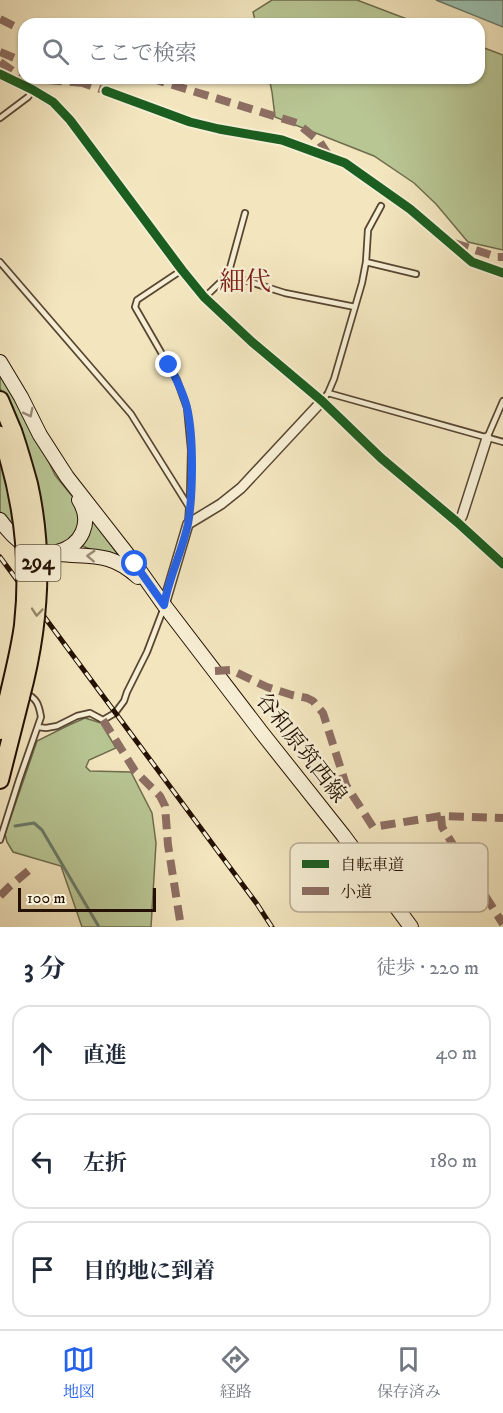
<!DOCTYPE html>
<html lang="ja">
<head>
<meta charset="utf-8">
<style>
  :root { --surface:#fff; --page:#f2f2f3; --text:#1f2937; --muted:#747a83; --line:#e0e1e3; --accent:#2563eb }
  body { margin:0; font-family:"IM FELL DW Pica","Noto Serif JP",serif; background:var(--page); color:var(--text) }
  .scale { position:absolute; left:18px; bottom:15px; width:138px; box-sizing:border-box; padding-left:6px; border:3px solid #241103; border-top:0; font-size:16px; line-height:21px; white-space:nowrap; color:#241103; -webkit-text-stroke:4px #f7efd5; paint-order:stroke }
  .stop { position:absolute; width:18px; height:18px; margin:-14px; border:4px solid #2563eb; border-radius:50%; background:#fff }
  .stop.end { background:#2563eb; border-color:#fff; box-shadow:0 2px 6px #0008 }
  .list { margin:0; padding:0; list-style:none }
  h2 { display:flex; justify-content:space-between; align-items:center; height:78px; margin:0; padding:0 24px; font-size:26px }
  h2 small { font-size:20px; font-weight:400; color:var(--muted) }
  .list li { display:grid; grid-template-columns:39px 1fr auto; gap:18px; align-items:center; box-sizing:border-box; height:96px; margin:0 12px 12px; padding:0 12px; border:2px solid var(--line); border-radius:18px }
  .list b { display:block; font-size:22px; white-space:nowrap }
  .list em { font-size:20px; font-style:normal; color:var(--muted) }
  .icon { flex:none; width:33px; height:33px; fill:none; stroke:currentColor; stroke-width:2; stroke-linecap:round; stroke-linejoin:round }
  .map { position:relative; flex:none; width:503px; height:927px; overflow:hidden }
  .search { position:absolute; background:var(--surface); box-shadow:0 2px 4px #0004; left:18px; right:18px; top:18px; height:66px; display:flex; align-items:center; gap:15px; box-sizing:border-box; padding:0 21px; border-radius:18px; color:var(--muted); font-size:22px }
  .sheet { height:402px; background:var(--surface) }
  nav { display:flex; justify-content:space-around; align-items:center; box-sizing:border-box; height:84px; border-top:2px solid var(--line); background:var(--surface); font-size:16px; color:var(--muted) }
  nav a { display:grid; justify-items:center; gap:3px }
  nav .on { color:var(--accent) }
  .map>svg:first-child { display:block }
</style>
</head>
<body>
<div class="map">
<svg width="503" height="927" viewBox="0 0 503 927">
  <rect width="100%" height="100%" fill="#f3e6bf"/>
  <filter id="stains"><feTurbulence type="fractalNoise" baseFrequency=".00333" numOctaves="4"/><feColorMatrix values="0 0 0 0 .2 0 0 0 0 .09 0 0 0 0 .02 0 0 0 .5 -.17"/></filter>
  <radialGradient id="worn" r=".72"><stop offset=".6" stop-color="#630" stop-opacity="0"/><stop offset="1" stop-color="#630" stop-opacity=".3"/></radialGradient>
  <!-- green -->
  <path fill="#b8c694" stroke="#6e6c4c" stroke-width="1.5" d="M272,0H357L420,24H256L253,12Z
    M479,46L503,55V250L468,242L436,204L414,183L374,156L275,117L272,92L269,78H479Z
    M0,370L31,424L55,475L77,502L80,528L64,547H44L4,396L0,388Z
    M0,451L18,535L8,524L0,511Z
    M89,515L120,557L95,551L80,545Z
    M85,718L101,723L116,748L89,760L86,767L90,771L131,772L152,813L156,843L151,927H82L61,866L13,852L7,842L5,834L37,741L69,725Z"/>
  <!-- water -->
  <path fill="#9bc0af" stroke="#6b7a6a" stroke-width="1.5" d="M436,0H503V27Z"/>
  <g fill="none" stroke-linecap="round" stroke-linejoin="round">
    <!-- stream -->
    <path stroke="#6b7a6a" stroke-width="3" d="M15,826L34,823L42,830L99,927"/>
    <!-- lane casing -->
    <g stroke="#584632" stroke-width="8">
      <path id="lane" d="M0,118L28,97L33,90
        M0,262L131,414L189,507
        M366,262L416,274
        M182,270L137,300L135,307L177,380L187,408L191,450L190,492L188,523
        M228,275L285,293L355,307
        M205,297L228,275L245,213
        M328,393L503,442
        M322,401L328,393L334,379L362,283L366,262L368,230L381,206
        M487,438L503,401
        M38,727L46,728L57,726L77,716L90,713L103,720L115,713L124,701L127,692L147,652L163,610
        M0,840L19,780L41,717C39,705 37,698 25,693"/>
    </g>
    <!-- street casing -->
    <g stroke="#584632" stroke-width="12">
      <path id="street" d="M0,74L33,90L53,102L70,120L182,270L204,297L252,342L322,401L381,458L457,522L503,564
        M457,522L462,516L487,438
        M164,605L188,524L221,504L241,488L322,401"/>
    </g>
    <!-- secondary casing -->
    <g stroke="#241103" stroke-width="16">
      <path id="secondary" d="M0,362L21,397L40,435L67,477L135,564L164,605L262,733L343,835L411,927
        M0,520C8,531 18,543 31,548C40,552 49,553 59,554C92,557 111,552 138,577
        M57,552C82,546 93,522 79,500"/>
    </g>
    <!-- highway casing -->
    <g stroke="#241103" stroke-width="20">
      <path id="highway" d="M0,400L13,431
        M0,731L9,693
        M0,780L21,697"/>
    </g>
    <!-- lane -->
    <use href="#lane" stroke="#f7efd5" stroke-width="4.5"/>
    <!-- street -->
    <use href="#street" stroke="#f7efd5" stroke-width="9"/>
    <!-- secondary -->
    <use href="#secondary" stroke="#f7efd5" stroke-width="14"/>
    <!-- highway -->
    <use href="#highway" stroke="#f3e6bf" stroke-width="16"/>
    <!-- rail casing -->
    <g stroke="#241103" stroke-width="5">
      <path id="rail" d="M0,557L257,904L272,927"/>
    </g>
    <!-- rail -->
    <use href="#rail" stroke="#f7efd5" stroke-width="3" stroke-dasharray="9" stroke-linecap="butt"/>
    <!-- highway-bridge casing -->
    <g stroke="#241103" stroke-width="20" stroke-linecap="butt">
      <path id="highway-bridge" d="M13,431C19,448 24,466 29,484C45,556 40,626 21,697
        M1,435C22,496 30,561 23,625C20,648 14,671 9,693"/>
    </g>
    <!-- highway-bridge -->
    <use href="#highway-bridge" stroke="#f3e6bf" stroke-width="16"/>
    <!-- quiet -->
    <path stroke="#8d6e63" stroke-width="8" stroke-dasharray="15 8" stroke-linecap="butt" d="M0,19L24,31
      M0,52L24,62
      M0,62L20,76
      M24,78L84,83
      M150,78L297,123L320,142L329,156
      M77,81L106,91
      M454,243L497,257H503
      M215,671L231,670L267,687L292,695L307,698L313,701L323,713L346,785L373,827L441,816L503,818
      M103,720L135,771L160,796L165,806L168,845L181,927
      M441,816L442,827L503,924
      M0,896L10,886L34,866"/>
    <!-- cycleway casing -->
    <g stroke="#f7efd5" stroke-width="13">
      <path id="cycleway" d="M0,74L33,90L53,102L70,120L182,270L204,297L252,342L322,401L381,458L457,522L503,564
        M106,91L190,122L219,129L282,140L345,163L410,209L472,262L503,273"/>
    </g>
    <!-- cycleway -->
    <use href="#cycleway" stroke="#1b5e20" stroke-width="9"/>
  </g>
  <!-- one-way arrows -->
  <defs><path id="oneway-chevron" d="M-2-3.5L2.5 0L-2 3.5" fill="none" stroke-width="1.6" stroke-linecap="round" stroke-linejoin="round" transform="scale(1.5)"/></defs>
  <g stroke="#988b76">
    <use href="#oneway-chevron" transform="translate(29 413) rotate(63)"/>
    <use href="#oneway-chevron" transform="translate(91 556) rotate(-177)"/>
  </g>
  <use stroke="#96866a" href="#oneway-chevron" transform="translate(37 612) rotate(95)"/>
  <g fill="none" stroke-linecap="round" stroke-linejoin="round">
    <!-- route -->
    <path stroke="#2563eb" stroke-width="8" d="M135,564L164,605C169,577 182,552 188,524C193,495 194,437 187,408C184,393 176,379 169,365"/>
  </g>
  <g text-anchor="middle" dominant-baseline="central" stroke-width="5" stroke-linejoin="round" paint-order="stroke">
    <!-- shield labels -->
    <rect fill="#f7efd5" stroke="#635442" stroke-width="1.5" x="15.5" y="545" width="45" height="36" rx="4.5"/>
    <g font-size="21" font-weight="bold" fill="#241103">
      <text x="38" y="563">294</text>
    </g>
    <!-- street labels -->
    <g font-size="22" fill="#241103" stroke="#f7efd5">
      <text transform="translate(301 748) rotate(52)">谷和原筑西線</text>
    </g>
    <!-- quarter labels -->
    <g font-size="26" fill="#7a1f14" stroke="#f7efd5">
      <text x="245" y="282">細代</text>
    </g>
  </g>
  <!-- legend -->
  <rect x="290" y="843" width="198" height="69" rx="9" fill="#f7efd5" stroke="#b8ac96" stroke-width="1.5"/>
  <rect x="302" y="860" width="27" height="8" fill="#1b5e20"/>
  <rect x="302" y="887" width="27" height="8" fill="#8d6e63"/>
  <g font-size="16" fill="#241103">
    <text x="340" y="870">自転車道</text>
    <text x="340" y="897">小道</text>
  </g>
  <rect width="100%" height="100%" filter="url(#stains)"/>
  <rect width="100%" height="100%" fill="url(#worn)"/>
</svg>
<div class="scale">100 m</div>
<div class="stop" style="left:135px;top:564px"></div>
<div class="stop end" style="left:169px;top:365px"></div>
<div class="search"><svg class="icon" aria-label="search" viewBox="0 0 24 24"><circle cx="10" cy="10" r="6"/><path d="M15 15l6 6"/></svg>ここで検索</div>
</div>
<section class="sheet">
<h2>3 分<small>徒歩 · 220 m</small></h2>
<ul class="list">
<li><svg class="icon" aria-label="ahead" viewBox="0 0 24 24"><path d="M12 20V5M6 11l6-6 6 6"/></svg><div><b>直進</b></div><em>40 m</em></li>
<li><svg class="icon" aria-label="left" viewBox="0 0 24 24"><path d="M17 20v-9H6M10 6l-5 5 5 5"/></svg><div><b>左折</b></div><em>180 m</em></li>
<li><svg class="icon" aria-label="arrive" viewBox="0 0 24 24"><path d="M6 21V4h12l-3 4 3 4H6"/></svg><div><b>目的地に到着</b></div></li>
</ul>
</section>
<nav>
<a class="on"><svg class="icon" aria-label="map" viewBox="0 0 24 24"><path d="M3 6l6-2 6 2 6-2v14l-6 2-6-2-6 2zM9 4v14M15 6v14"/></svg>地図</a>
<a><svg class="icon" aria-label="directions" viewBox="0 0 24 24"><path d="M12 3l9 9-9 9-9-9zM9 14v-3h6M13 9l2 2-2 2"/></svg>経路</a>
<a><svg class="icon" aria-label="saved" viewBox="0 0 24 24"><path d="M7 4h10v16l-5-4-5 4z"/></svg>保存済み</a>
</nav>
</body>
</html>
